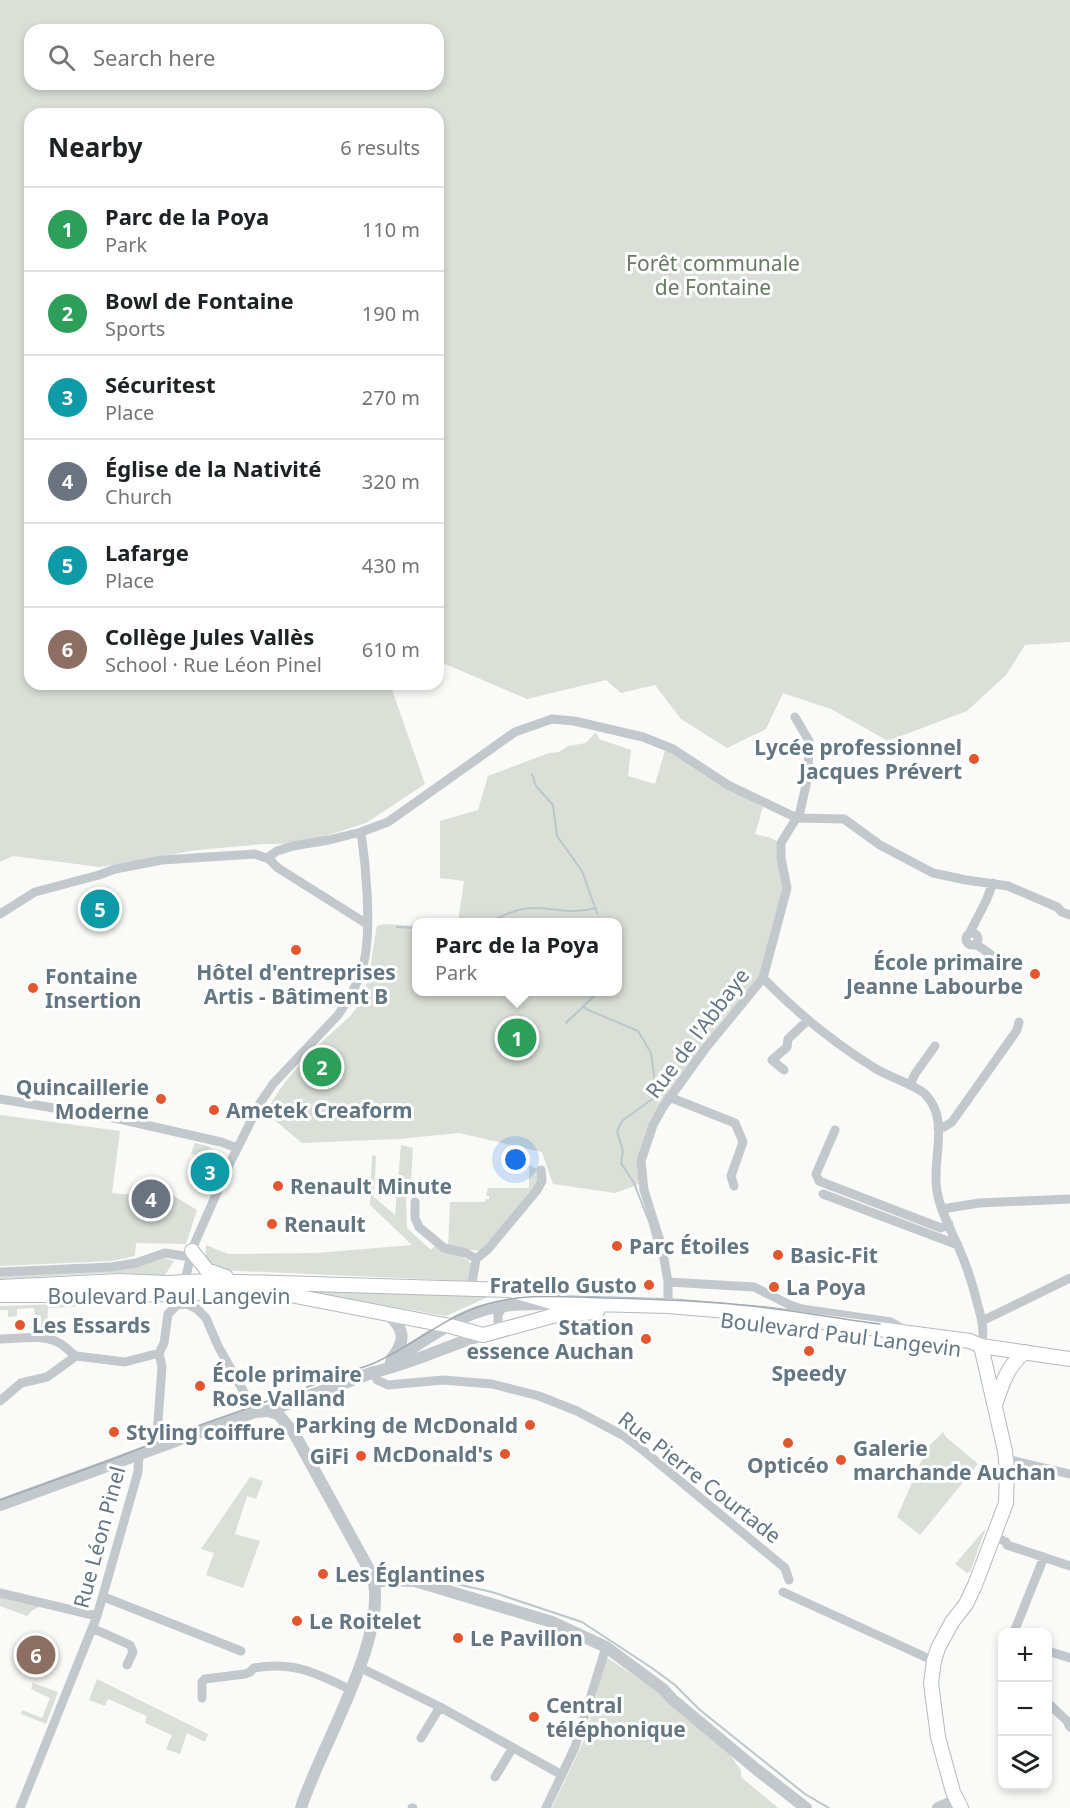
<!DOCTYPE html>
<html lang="en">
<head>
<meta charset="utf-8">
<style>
  :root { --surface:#fff; --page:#f2f2f2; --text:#202124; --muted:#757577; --line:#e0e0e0; --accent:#e4572e }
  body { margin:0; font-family:"Noto Sans",sans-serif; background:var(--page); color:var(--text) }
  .controls { position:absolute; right:18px; bottom:18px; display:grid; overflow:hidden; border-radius:12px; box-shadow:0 3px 9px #0003 }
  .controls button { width:54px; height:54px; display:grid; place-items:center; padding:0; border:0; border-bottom:2px solid var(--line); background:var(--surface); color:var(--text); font:30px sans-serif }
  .you { position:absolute; left:516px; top:1160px; width:21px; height:21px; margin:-15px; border:4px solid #fff; border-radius:50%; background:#1a73e8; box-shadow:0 0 0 9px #1a73e833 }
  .badge { display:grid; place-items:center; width:39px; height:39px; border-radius:50%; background:var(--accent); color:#fff; font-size:20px; font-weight:700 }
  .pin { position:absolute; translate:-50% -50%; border:3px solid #fff; box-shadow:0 2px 6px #0006 }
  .popup { position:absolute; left:412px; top:918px; width:210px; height:78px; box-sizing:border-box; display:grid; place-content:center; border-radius:12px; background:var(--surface); filter:drop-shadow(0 2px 4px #0005); font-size:20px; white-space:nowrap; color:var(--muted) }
  .popup b { font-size:22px; color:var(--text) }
  .popup::after { content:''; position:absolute; left:50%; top:100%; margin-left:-12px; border:12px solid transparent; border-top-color:var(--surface) }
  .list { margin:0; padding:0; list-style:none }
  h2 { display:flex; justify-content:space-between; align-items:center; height:78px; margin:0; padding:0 24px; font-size:26px }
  h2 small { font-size:20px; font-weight:400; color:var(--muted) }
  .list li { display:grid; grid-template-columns:39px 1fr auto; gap:18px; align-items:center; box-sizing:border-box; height:84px; padding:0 24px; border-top:2px solid var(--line) }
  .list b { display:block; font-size:22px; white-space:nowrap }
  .list p { margin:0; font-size:20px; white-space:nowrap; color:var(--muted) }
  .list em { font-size:20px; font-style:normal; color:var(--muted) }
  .icon { flex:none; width:33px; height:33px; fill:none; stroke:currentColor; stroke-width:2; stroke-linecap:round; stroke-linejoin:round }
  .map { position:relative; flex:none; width:1070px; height:1808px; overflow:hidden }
  .search { position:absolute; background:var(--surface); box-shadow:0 3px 9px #0003; left:24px; top:24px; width:420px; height:66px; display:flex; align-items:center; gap:15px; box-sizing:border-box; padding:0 21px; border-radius:18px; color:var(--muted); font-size:22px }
  .panel { position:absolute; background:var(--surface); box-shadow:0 3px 9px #0003; left:24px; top:108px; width:420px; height:582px; border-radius:18px }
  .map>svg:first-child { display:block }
</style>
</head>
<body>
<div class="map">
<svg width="1070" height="1808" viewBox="0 0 1070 1808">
  <rect width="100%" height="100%" fill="#fafaf8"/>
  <!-- green -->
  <path fill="#dadfd7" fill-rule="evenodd" d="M0,0H1070V642L1025,645L1006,675L967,711L888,741L831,709L783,693L766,729L727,748L681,719L655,685L621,693L606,680L527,699L438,661V114H30V684H390L425,784L366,823L301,844H263L197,850L100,867L13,856L0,862ZM30,30H438V84H30Z
    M596,732L599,739L631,750L628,776L655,784L666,747L703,774L763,807L755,834L771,838L778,842L783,882L777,917L759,977L722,1020L650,1120L639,1154L640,1184L615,1193L553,1184L542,1152L459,1133L399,1139L302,1143L266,1113C283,1080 301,1063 327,1037C338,1027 353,1016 359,1003C371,981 372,950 377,926L385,924L416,926V992H618V922H458L464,881L440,878V821L478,810L488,776L549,753L559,752L568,746L586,743Z
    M0,1115L120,1131L112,1193L136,1195L135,1209L139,1215L162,1217L168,1199L160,1194L162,1189L197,1210L186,1244L136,1243L135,1256L112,1261L0,1266Z
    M195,1143C208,1146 214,1147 220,1159L216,1166L191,1153Z
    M401,1145L413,1148L410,1196H406L407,1228L431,1250L435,1246C447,1257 462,1251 472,1265L468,1281L218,1270C205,1264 205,1258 206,1245L228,1254L316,1253L412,1245L370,1205L372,1155L376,1156L374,1197L395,1215Z
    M529,1165L537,1169L538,1185L483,1249L479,1251L448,1247L450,1202H485L486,1199H489V1196H486L488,1188H529Z
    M164,1258L174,1261L163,1278L128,1273H107L0,1279V1276L155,1261Z
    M310,1289L486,1294L490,1296L446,1316L307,1292Z
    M129,1302V1304L48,1308L47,1334H41V1316H35L34,1308L17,1309V1316L8,1317V1310H0V1306Z
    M943,1432L946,1437L978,1464L920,1535L897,1517L927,1448Z
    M250,1477L263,1481L256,1499L247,1496L235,1534L260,1541L243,1588L206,1575L214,1553L201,1549Z
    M986,1528L970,1572L967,1573L955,1564Z
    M0,1595L43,1605L33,1610L27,1616L0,1606Z
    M606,1657L654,1689L722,1744L741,1770V1777L778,1808H552L585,1738Z
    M97,1679L208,1734L205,1742L187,1733L180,1754L166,1749L172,1735L145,1723L147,1716L108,1699L105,1706L89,1700Z
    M33,1683L58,1692L46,1724L21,1714L22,1710L42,1718L50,1698L31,1689Z"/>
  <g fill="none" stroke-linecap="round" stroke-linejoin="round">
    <!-- stream -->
    <path stroke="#bbc7cb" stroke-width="2" d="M532,774L536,786L553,805L557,836L582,871L597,913
      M489,922C504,915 518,908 534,908C558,908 571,915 596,908
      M397,927L416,928
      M583,1006L586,1009L638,1031L651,1053L656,1091L655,1097L622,1121L617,1131L623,1151L621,1163L634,1183L650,1224L656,1247
      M566,1023L598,992
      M443,1581L492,1592L582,1622L652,1668L675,1685L700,1710L805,1794L829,1808"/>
    <!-- secondary casing -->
    <g stroke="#b3babf" stroke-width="16">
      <path id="secondary" d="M192,1251L207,1270L226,1277
        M0,1287L119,1281L167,1283L208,1281L510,1290L555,1303L668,1306L764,1314L970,1341L981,1346L1070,1359
        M0,1295H127L208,1293L290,1295L450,1326L483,1335L556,1315L597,1312
        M995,1405C1003,1382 1006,1368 1025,1352
        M961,1808L953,1792L938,1737L931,1683L934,1661L938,1648L952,1622L966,1604L975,1585L1006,1503L1007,1470L1005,1451L981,1346"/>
    </g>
    <!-- minor -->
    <path stroke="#c3c8cc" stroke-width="9" d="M267,858L277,851L293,846L329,840L361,832L388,822L515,732L552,719L574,721L643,737L673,749L728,785L797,818L844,819L880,845L933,873L966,880L1008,886L1057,907L1062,912L1070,915
      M0,914L35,892L99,875L115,869L162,860L255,854L269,859L278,868L367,924
      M966 939a6 6 0 1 1 12 0a6 6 0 1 1-12 0Z
      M969,934L986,901L993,883
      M976,944L998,960
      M763,978C796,1012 833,1042 873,1067C886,1076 916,1085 925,1094C951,1120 931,1160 937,1191C940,1210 950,1228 958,1246C967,1266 973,1285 978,1306C982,1320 985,1332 981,1346
      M784,1070L772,1060L787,1047L788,1039L808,1020
      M910,1085L915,1074L935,1046
      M669,1097L735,1123L743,1142L731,1176L734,1186
      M0,1099L119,1119L221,1142L237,1148
      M938,1128L944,1127L952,1122L1017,1030L1019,1022
      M835,1130L816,1174L819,1181L941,1228L949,1224
      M823,1194L958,1245
      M415,1202V1218L419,1227L444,1248L466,1253L476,1259L471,1289
      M942,1209L979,1203L1070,1199
      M476,1259L488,1249L537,1190L542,1181L541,1170
      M0,1272L111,1267L136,1263L165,1253L190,1257
      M668,1282L754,1287L790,1305L802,1309L891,1322L901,1328L903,1333
      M183,1303L186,1276L193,1247L230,1163L260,1103L273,1084L338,1015C349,999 362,976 365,957C371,924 366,866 361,832
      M663,1309L668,1306V1282L662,1247L644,1190L641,1161L653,1125L663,1107L705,1049L763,978L787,888L781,858V843L800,812L808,776L809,741L795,717
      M982,1321L1070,1278
      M503,1328L498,1322V1314L504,1306
      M0,1339C20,1339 43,1333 61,1344C67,1348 71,1353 76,1356
      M374,1372L377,1380L388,1385L443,1380L492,1384L539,1396L577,1411L624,1436L644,1451L785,1568L789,1580
      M0,1401L21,1383L47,1377L76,1356L125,1362L159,1353
      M156,1448L162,1367L159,1353L164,1343L168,1314L177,1305L187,1304L197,1309L206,1318L218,1346L255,1412
      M1006,1459L1070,1474
      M994,1536L1006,1542L1007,1545L1070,1566
      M783,1592L934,1661
      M0,1593L97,1616
      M104,1597L241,1651
      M92,1628L130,1645L133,1652L127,1665
      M1014,1632L1044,1557
      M1048,1651L1070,1658
      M359,1667L440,1707L562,1775
      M202,1698V1682L205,1679L245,1674L250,1672L254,1668C293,1661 317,1673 351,1690
      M1048,1703L1067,1721L1070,1727
      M421,1738L440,1707
      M495,1777L512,1749
      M20,1808L97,1616L138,1472L139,1455
      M412,1808H413
      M546,1808L575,1747L606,1647"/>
    <!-- tertiary -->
    <path stroke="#c3c8cc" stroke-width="12" d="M387,1313C404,1329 407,1339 392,1358
      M391,1362C417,1345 455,1318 484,1310C504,1304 527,1304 548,1304
      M268,1411L278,1414L294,1433L372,1575C391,1634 319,1749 301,1808
      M0,1505L255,1412L268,1411L374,1372C411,1364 446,1346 483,1335
      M374,1583L387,1580L415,1581L552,1622L606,1647L663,1689L672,1699L756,1769L806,1808
      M938,1808L957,1800"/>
    <!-- secondary -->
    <use href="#secondary" stroke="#fff" stroke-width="14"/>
    <!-- tram -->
    <path stroke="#a2aab0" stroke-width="1.5" d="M0,1500L111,1460L189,1429L372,1364C410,1348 441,1319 481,1306C521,1292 565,1297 607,1298C651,1299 696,1300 740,1305C786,1309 833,1318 880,1324"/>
  </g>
  <!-- markers -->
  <g fill="#e4572e" stroke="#fff" stroke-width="2">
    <circle cx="974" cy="759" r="6"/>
    <circle cx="296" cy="950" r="6"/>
    <circle cx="1035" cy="974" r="6"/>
    <circle cx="33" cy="988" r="6"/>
    <circle cx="161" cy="1099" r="6"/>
    <circle cx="214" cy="1110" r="6"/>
    <circle cx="278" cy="1186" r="6"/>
    <circle cx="272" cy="1224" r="6"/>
    <circle cx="617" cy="1246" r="6"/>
    <circle cx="778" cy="1255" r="6"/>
    <circle cx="649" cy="1285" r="6"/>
    <circle cx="774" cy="1287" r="6"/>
    <circle cx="20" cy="1325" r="6"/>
    <circle cx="646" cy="1339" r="6"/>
    <circle cx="809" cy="1351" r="6"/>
    <circle cx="200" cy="1386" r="6"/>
    <circle cx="530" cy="1425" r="6"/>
    <circle cx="114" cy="1432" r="6"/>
    <circle cx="788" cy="1443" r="6"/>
    <circle cx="505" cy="1454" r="6"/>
    <circle cx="361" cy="1456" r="6"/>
    <circle cx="841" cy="1460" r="6"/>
    <circle cx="323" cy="1574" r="6"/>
    <circle cx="297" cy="1621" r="6"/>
    <circle cx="458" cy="1638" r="6"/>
    <circle cx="534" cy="1717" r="6"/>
  </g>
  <g text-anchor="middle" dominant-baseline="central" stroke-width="6" stroke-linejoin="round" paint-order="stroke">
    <!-- park labels -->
    <g font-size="21" fill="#687a64" stroke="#fff">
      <text x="713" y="263">Forêt communale<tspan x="713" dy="24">de Fontaine</tspan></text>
    </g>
    <!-- poi labels -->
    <g font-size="21" font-weight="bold" fill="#657683" stroke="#fff" text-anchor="start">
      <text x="962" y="747" text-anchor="end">Lycée professionnel<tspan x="962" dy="24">Jacques Prévert</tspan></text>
      <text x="1023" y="962" text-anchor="end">École primaire<tspan x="1023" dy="24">Jeanne Labourbe</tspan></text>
      <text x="296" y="972" text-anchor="middle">Hôtel d'entreprises<tspan x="296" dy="24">Artis - Bâtiment B</tspan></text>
      <text x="45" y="976">Fontaine<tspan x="45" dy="24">Insertion</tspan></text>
      <text x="149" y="1087" text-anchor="end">Quincaillerie<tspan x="149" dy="24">Moderne</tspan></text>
      <text x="226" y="1110">Ametek Creaform</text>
      <text x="290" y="1186">Renault Minute</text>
      <text x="284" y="1224">Renault</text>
      <text x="629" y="1246">Parc Étoiles</text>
      <text x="790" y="1255">Basic-Fit</text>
      <text x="637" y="1285" text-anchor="end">Fratello Gusto</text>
      <text x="786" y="1287">La Poya</text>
      <text x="32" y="1325">Les Essards</text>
      <text x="634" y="1327" text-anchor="end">Station<tspan x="634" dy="24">essence Auchan</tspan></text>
      <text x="809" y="1373" text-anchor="middle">Speedy</text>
      <text x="212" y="1374">École primaire<tspan x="212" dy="24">Rose Valland</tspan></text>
      <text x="518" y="1425" text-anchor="end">Parking de McDonald</text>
      <text x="126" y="1432">Styling coiffure</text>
      <text x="853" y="1448">Galerie<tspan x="853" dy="24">marchande Auchan</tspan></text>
      <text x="493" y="1454" text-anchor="end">McDonald's</text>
      <text x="349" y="1456" text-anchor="end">GiFi</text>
      <text x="788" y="1465" text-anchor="middle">Opticéo</text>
      <text x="335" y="1574">Les Églantines</text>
      <text x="309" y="1621">Le Roitelet</text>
      <text x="470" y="1638">Le Pavillon</text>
      <text x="546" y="1705">Central<tspan x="546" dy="24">téléphonique</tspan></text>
    </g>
    <!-- street labels -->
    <g font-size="21" fill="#657683" stroke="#fff">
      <text transform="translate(697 1033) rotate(-53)">Rue de l'Abbaye</text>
      <text x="169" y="1296">Boulevard Paul Langevin</text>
      <text transform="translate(841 1334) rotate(7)">Boulevard Paul Langevin</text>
      <text transform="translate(700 1477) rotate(38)">Rue Pierre Courtade</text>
      <text transform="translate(99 1537) rotate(-75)">Rue Léon Pinel</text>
    </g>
  </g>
</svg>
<div class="controls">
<button>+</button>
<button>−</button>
<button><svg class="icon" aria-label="layers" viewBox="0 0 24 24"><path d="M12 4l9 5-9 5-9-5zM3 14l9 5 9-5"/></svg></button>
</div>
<div class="you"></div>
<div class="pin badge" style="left:517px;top:1038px;background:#2e9e5b">1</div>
<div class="popup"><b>Parc de la Poya</b>Park</div>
<div class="pin badge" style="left:322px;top:1067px;background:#2e9e5b">2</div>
<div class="pin badge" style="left:210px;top:1172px;background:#0f9aa8">3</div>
<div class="pin badge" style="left:151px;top:1199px;background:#6b7280">4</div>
<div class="pin badge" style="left:100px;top:909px;background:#0f9aa8">5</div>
<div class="pin badge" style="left:36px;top:1655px;background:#8d6e63">6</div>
<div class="search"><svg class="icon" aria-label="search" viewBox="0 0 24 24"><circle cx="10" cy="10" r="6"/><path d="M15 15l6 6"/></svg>Search here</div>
<section class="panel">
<h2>Nearby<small>6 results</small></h2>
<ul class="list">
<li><span class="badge" style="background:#2e9e5b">1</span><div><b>Parc de la Poya</b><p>Park</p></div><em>110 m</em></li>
<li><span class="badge" style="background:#2e9e5b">2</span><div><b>Bowl de Fontaine</b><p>Sports</p></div><em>190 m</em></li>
<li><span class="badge" style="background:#0f9aa8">3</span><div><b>Sécuritest</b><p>Place</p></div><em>270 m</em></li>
<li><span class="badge" style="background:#6b7280">4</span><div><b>Église de la Nativité</b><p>Church</p></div><em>320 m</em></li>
<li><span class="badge" style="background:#0f9aa8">5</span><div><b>Lafarge</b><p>Place</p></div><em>430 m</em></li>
<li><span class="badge" style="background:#8d6e63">6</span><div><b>Collège Jules Vallès</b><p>School · Rue Léon Pinel</p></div><em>610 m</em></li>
</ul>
</section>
</div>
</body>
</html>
